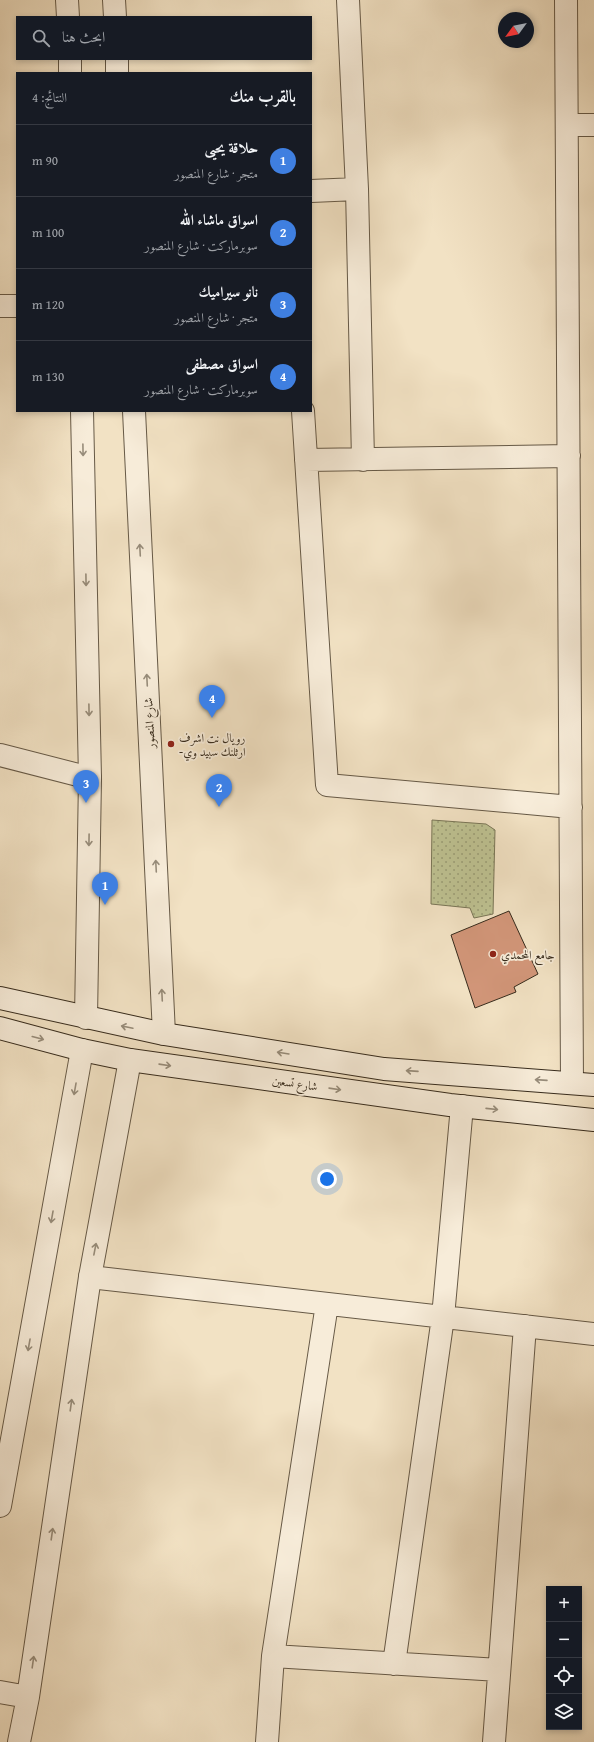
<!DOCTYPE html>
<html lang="ar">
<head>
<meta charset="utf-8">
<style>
  :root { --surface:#171b24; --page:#20242c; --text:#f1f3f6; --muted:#9ea1a6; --line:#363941; --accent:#c59692 }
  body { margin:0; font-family:"Gentium Book Plus",Amiri,serif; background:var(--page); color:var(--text); direction:rtl }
  .controls { position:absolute; right:12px; bottom:12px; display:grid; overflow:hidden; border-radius:0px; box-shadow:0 2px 6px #0003 }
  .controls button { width:36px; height:36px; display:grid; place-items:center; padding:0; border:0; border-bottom:1px solid var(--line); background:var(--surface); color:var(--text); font:20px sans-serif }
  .compass { position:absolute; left:498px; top:12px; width:36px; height:36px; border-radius:50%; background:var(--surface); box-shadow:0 2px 6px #0003; rotate:237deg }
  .you { position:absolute; left:327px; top:1179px; width:14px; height:14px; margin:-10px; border:3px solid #fff; border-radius:50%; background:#1a73e8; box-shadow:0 0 0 6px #1a73e833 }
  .badge { display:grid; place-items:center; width:26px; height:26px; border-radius:50%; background:var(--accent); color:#fff; font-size:13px; font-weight:700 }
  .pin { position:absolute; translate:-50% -33px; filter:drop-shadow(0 1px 2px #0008) }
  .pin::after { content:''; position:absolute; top:21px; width:14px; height:12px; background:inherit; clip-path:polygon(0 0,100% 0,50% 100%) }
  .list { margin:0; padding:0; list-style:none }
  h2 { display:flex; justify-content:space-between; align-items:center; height:52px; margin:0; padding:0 16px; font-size:17px }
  h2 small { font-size:13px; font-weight:400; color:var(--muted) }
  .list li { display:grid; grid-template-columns:26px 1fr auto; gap:12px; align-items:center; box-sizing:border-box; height:72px; padding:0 16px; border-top:1px solid var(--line) }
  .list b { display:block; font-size:15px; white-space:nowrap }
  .list p { margin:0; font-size:13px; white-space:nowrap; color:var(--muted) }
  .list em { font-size:13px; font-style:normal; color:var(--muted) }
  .icon { flex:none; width:22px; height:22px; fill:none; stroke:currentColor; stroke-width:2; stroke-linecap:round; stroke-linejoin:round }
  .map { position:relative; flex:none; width:594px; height:1742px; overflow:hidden; direction:ltr }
  .search { position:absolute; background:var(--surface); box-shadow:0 2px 6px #0003; left:16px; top:16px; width:296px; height:44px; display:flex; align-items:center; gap:10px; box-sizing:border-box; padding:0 14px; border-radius:0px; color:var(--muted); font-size:15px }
  .panel { position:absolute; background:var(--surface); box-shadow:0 2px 6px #0003; left:16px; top:72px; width:296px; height:340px; border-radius:0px; direction:rtl }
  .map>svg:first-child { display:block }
</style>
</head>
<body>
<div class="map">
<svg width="594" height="1742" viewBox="0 0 594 1742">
  <defs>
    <pattern id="grass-dots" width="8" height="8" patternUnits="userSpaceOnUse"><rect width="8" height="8" fill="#bec292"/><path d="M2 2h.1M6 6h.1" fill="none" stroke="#9b9e76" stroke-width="1.8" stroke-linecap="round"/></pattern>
  </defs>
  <rect width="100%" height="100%" fill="#f2e2c4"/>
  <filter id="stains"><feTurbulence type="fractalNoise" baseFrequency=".005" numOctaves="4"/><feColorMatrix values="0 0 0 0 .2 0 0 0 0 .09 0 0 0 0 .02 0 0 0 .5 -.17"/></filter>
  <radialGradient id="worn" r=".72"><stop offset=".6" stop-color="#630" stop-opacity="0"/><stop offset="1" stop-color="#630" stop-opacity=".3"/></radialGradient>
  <!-- grass -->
  <path fill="url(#grass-dots)" stroke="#7a7657" d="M432,820L486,824L495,830L493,914L474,918L470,908L431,904Z"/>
  <!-- building -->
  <path fill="#d29679" stroke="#372b1c" d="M509,911L538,974L514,987L516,992L475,1008L451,935Z"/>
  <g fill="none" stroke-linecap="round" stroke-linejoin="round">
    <!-- minor casing -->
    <g stroke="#665946" stroke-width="24">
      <path id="minor" d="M348,0L357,189L363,460
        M566,0L572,1083
        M567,125H594
        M311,191L357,189
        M0,306H17
        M303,411L327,785L571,807
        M306,460L569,456
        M0,755L90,778
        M90,1277L594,1334
        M273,1656L499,1670
        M394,1664L443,1317L462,1106
        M267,1742L273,1656L327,1304
        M494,1742L525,1326"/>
    </g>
    <!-- tertiary casing -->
    <g stroke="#665946" stroke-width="24">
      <path id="tertiary" d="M67,0L68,17
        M114,0L115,17
        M70,59V73
        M117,59V73
        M82,411L90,778L86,1018
        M134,411L164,1034
        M0,1506L82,1050
        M0,1692L28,1697
        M19,1742L28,1697L90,1277L130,1060"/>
    </g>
    <!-- secondary casing -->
    <g stroke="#372b1c" stroke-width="24">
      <path id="secondary" d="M0,998L164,1034L384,1069L594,1085
        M0,1028L82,1050L130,1060L450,1105L594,1120"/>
    </g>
    <!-- minor -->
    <use href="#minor" stroke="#f7ecd9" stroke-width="22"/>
    <!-- tertiary -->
    <use href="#tertiary" stroke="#f7ecd9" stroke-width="22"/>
    <!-- secondary -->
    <use href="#secondary" stroke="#f7ecd9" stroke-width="22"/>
  </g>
  <!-- one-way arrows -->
  <defs><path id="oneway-shaft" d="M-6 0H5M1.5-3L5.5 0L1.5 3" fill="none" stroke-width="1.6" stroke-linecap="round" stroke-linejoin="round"/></defs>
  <g stroke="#978c7a">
    <use href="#oneway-shaft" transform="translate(83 450) rotate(89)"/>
    <use href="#oneway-shaft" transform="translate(140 550) rotate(-93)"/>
    <use href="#oneway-shaft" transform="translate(86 580) rotate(89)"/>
    <use href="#oneway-shaft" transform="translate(147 680) rotate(-93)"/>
    <use href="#oneway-shaft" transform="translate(89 710) rotate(89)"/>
    <use href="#oneway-shaft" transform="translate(89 840) rotate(91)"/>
    <use href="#oneway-shaft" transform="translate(156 866) rotate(-93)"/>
    <use href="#oneway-shaft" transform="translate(162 995) rotate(-93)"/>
    <use href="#oneway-shaft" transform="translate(127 1027) rotate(-168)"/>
    <use href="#oneway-shaft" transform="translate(38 1038) rotate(15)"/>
    <use href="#oneway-shaft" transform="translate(283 1053) rotate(-171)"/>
    <use href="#oneway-shaft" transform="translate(165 1065) rotate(8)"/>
    <use href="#oneway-shaft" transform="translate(412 1071) rotate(-176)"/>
    <use href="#oneway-shaft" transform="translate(541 1080) rotate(-176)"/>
    <use href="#oneway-shaft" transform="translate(75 1089) rotate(100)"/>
    <use href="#oneway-shaft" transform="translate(335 1089) rotate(8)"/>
    <use href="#oneway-shaft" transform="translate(492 1109) rotate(6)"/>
    <use href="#oneway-shaft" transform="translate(52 1217) rotate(100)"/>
    <use href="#oneway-shaft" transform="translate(95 1249) rotate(-79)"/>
    <use href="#oneway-shaft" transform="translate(29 1345) rotate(100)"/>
    <use href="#oneway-shaft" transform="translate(71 1405) rotate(-82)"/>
    <use href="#oneway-shaft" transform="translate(52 1534) rotate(-82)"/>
    <use href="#oneway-shaft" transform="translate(33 1662) rotate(-82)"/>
  </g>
  <!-- markers -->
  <g fill="#8f2418" stroke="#f7ecd9" stroke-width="1.5">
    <circle cx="171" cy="744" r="4"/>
    <circle cx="493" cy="954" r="4"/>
  </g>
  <g text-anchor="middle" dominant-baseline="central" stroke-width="3.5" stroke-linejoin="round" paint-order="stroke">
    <!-- street labels -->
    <g font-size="12" fill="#372b1c" stroke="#f7ecd9">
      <text transform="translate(149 723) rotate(-93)">شارع المنصور</text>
      <text transform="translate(295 1083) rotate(8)">شارع تسعين</text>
    </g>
    <!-- poi labels -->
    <g font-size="12" fill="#372b1c" stroke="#f7ecd9" text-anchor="start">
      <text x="179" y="737">رويال نت اشرف<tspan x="179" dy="14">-ارثلنك سبيد وي</tspan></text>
      <text x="501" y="954">جامع المحمدي</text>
    </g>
  </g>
  <rect width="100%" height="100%" filter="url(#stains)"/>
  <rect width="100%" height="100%" fill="url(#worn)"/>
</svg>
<div class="controls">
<button>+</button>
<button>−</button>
<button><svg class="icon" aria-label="locate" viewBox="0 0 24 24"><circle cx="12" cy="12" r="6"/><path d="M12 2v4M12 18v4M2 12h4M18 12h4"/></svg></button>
<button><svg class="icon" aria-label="layers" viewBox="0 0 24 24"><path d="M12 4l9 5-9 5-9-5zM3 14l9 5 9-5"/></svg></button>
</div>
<svg class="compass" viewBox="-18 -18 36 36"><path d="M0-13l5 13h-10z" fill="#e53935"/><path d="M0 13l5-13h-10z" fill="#9ea1a6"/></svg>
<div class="you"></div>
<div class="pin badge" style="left:105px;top:905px;background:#3f7fe0">1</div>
<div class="pin badge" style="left:219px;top:807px;background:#3f7fe0">2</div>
<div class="pin badge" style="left:86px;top:803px;background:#3f7fe0">3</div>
<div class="pin badge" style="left:212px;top:718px;background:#3f7fe0">4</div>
<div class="search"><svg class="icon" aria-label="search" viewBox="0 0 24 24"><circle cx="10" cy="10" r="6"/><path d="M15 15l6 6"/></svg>ابحث هنا</div>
<section class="panel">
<h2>بالقرب منك<small>النتائج: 4</small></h2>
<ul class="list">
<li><span class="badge" style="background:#3f7fe0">1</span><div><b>حلاقة يحيى</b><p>متجر · شارع المنصور</p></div><em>90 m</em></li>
<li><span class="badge" style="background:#3f7fe0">2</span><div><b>اسواق ماشاء الله</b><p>سوبرماركت · شارع المنصور</p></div><em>100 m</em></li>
<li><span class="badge" style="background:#3f7fe0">3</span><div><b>نانو سيراميك</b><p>متجر · شارع المنصور</p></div><em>120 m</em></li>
<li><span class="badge" style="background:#3f7fe0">4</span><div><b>اسواق مصطفى</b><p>سوبرماركت · شارع المنصور</p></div><em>130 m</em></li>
</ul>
</section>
</div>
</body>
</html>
